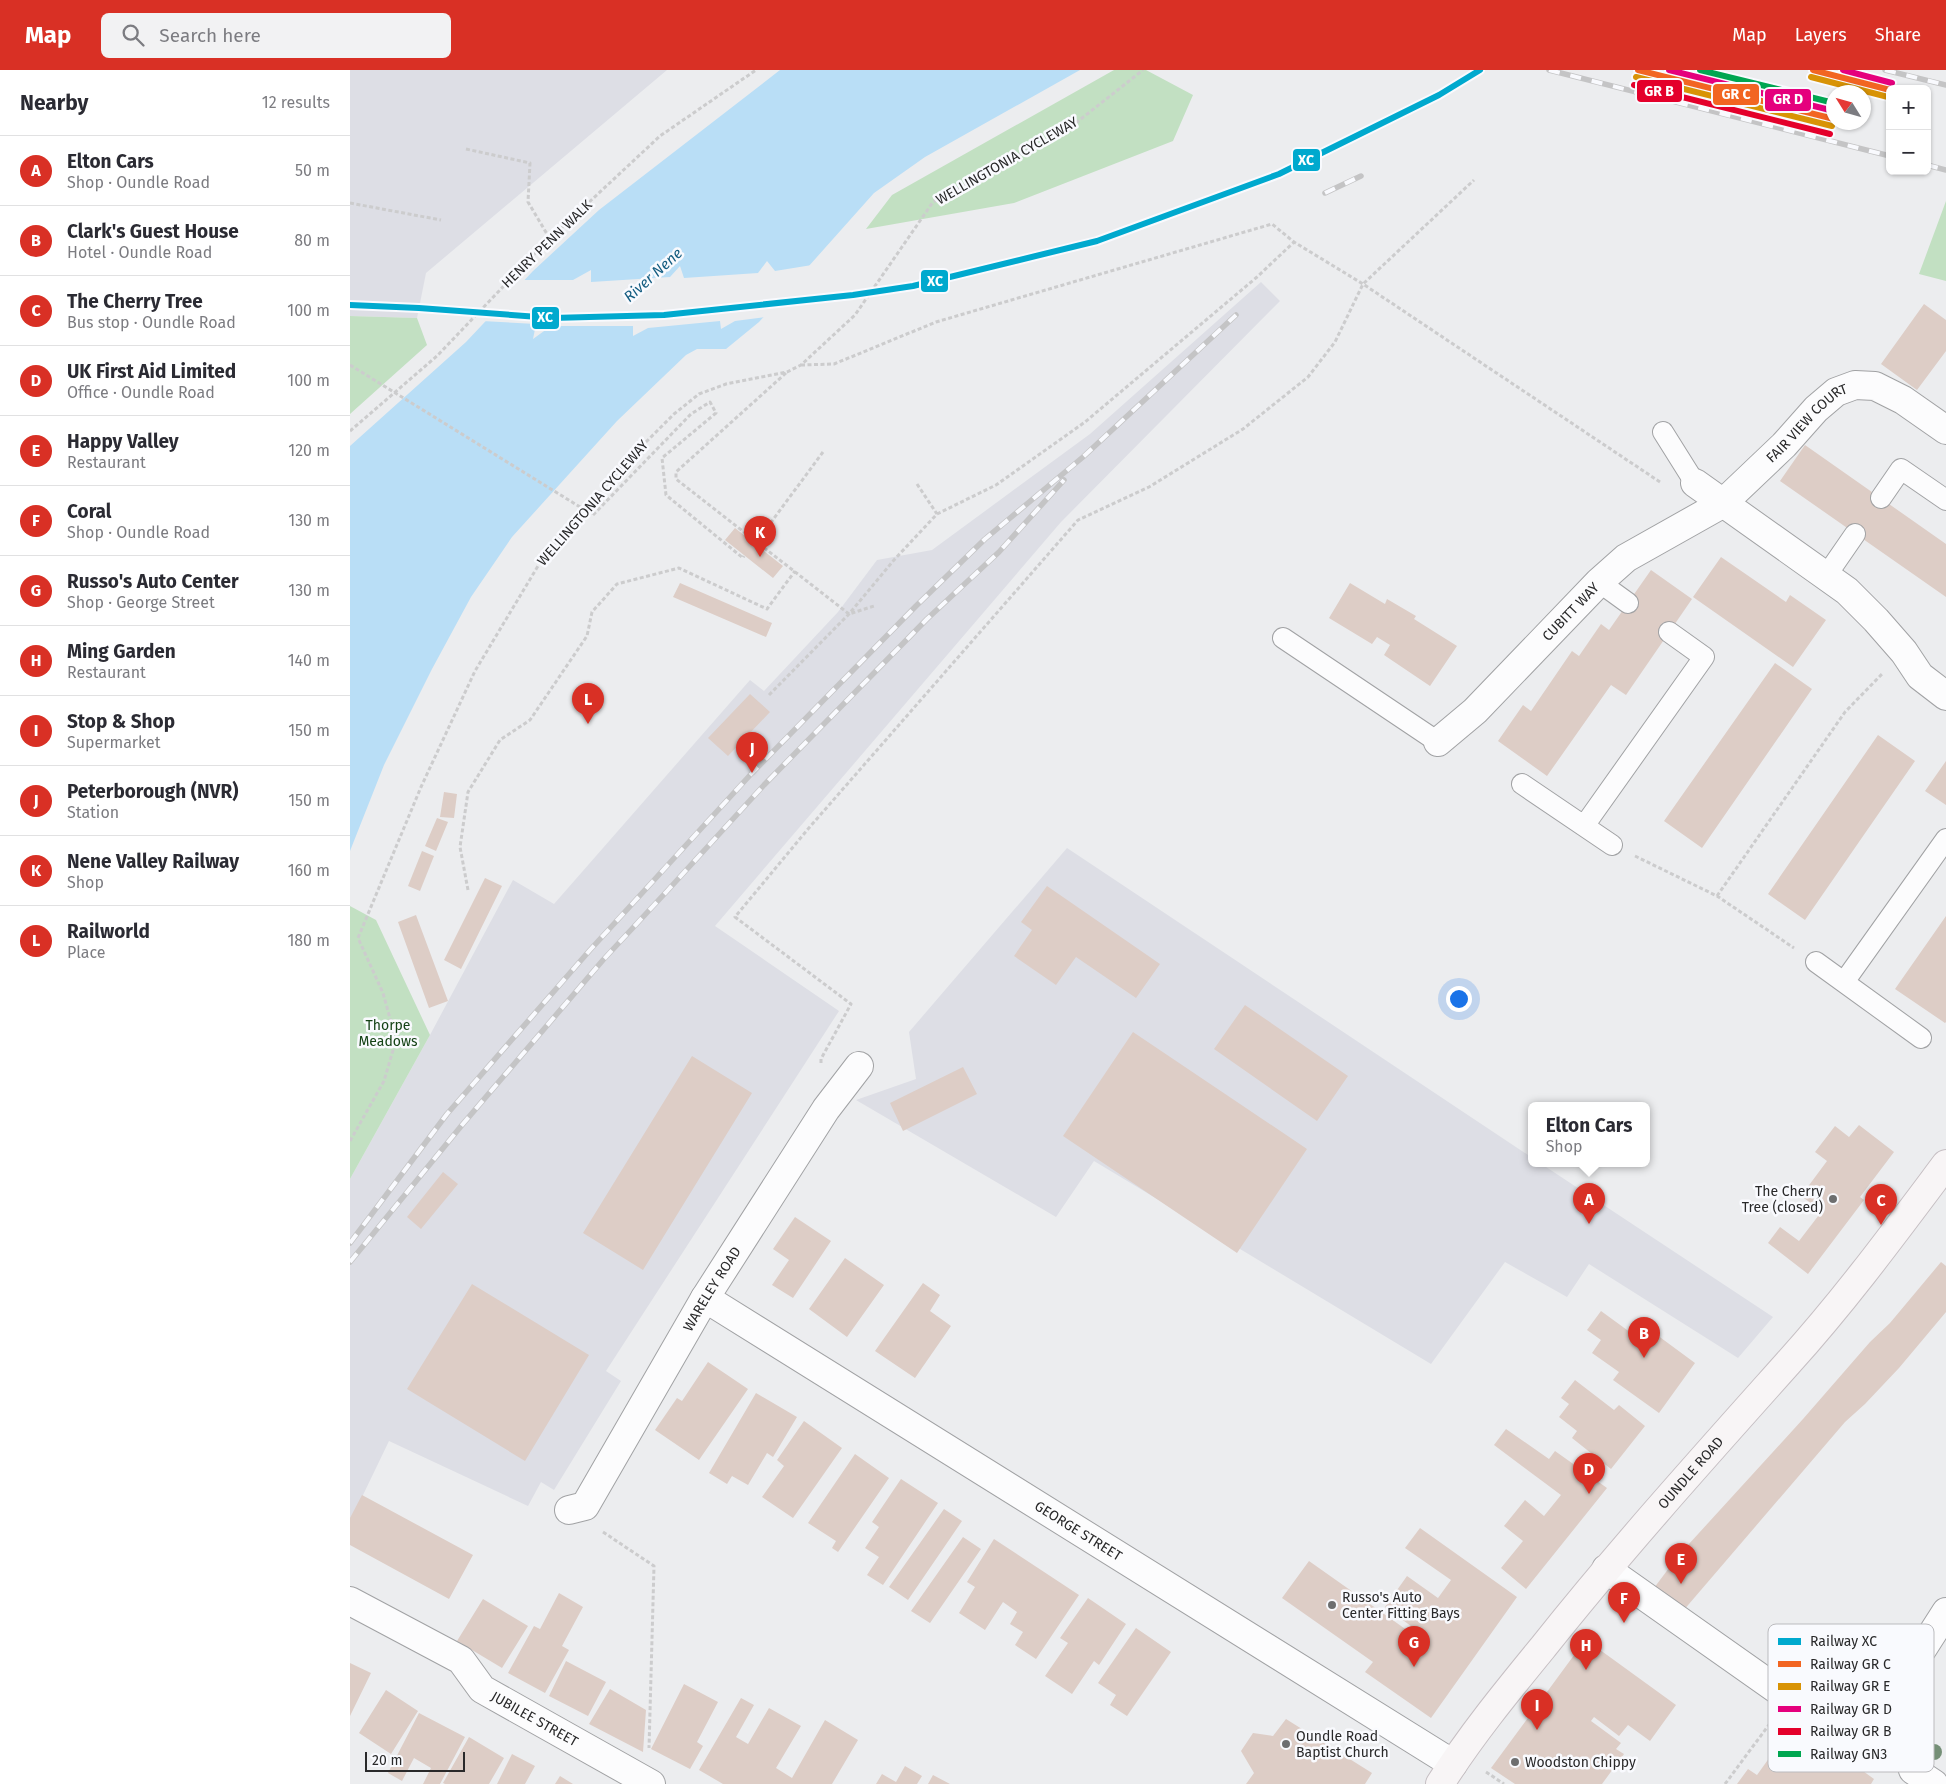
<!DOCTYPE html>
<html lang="en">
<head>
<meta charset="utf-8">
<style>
  :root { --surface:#fff; --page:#f2f2f3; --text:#2b2b33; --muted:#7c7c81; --line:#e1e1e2; --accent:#d93025 }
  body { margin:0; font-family:"Fira Sans",sans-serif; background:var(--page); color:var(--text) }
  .controls { position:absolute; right:15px; top:15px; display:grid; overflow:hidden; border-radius:8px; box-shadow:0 1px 4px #0004 }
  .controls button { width:45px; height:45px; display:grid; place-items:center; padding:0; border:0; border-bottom:1px solid var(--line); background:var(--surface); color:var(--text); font:25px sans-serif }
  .compass { position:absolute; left:1476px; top:15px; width:45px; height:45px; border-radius:50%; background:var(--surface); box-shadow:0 1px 4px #0004; rotate:307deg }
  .scale { position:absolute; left:15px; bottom:12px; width:100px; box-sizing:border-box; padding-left:5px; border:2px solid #29292a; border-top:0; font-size:14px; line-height:18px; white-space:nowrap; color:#29292a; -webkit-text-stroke:4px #f9fafe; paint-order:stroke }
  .you { position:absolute; left:1108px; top:928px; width:18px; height:18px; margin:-12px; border:4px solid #fff; border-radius:50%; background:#1a73e8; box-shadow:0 0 0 8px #1a73e833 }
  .badge { display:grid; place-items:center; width:32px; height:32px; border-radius:50%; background:var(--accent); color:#fff; font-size:16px; font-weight:700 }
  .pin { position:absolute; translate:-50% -41px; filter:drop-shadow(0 1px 2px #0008) }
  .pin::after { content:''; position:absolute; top:26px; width:18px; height:15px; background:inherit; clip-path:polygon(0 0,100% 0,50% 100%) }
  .popup { position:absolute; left:1178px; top:1032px; width:122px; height:65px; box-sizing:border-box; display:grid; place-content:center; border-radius:8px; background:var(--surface); filter:drop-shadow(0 1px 4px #0005); font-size:16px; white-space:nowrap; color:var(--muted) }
  .popup b { font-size:19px; color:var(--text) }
  .popup::after { content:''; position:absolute; left:50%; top:100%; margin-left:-10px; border:10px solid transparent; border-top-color:var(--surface) }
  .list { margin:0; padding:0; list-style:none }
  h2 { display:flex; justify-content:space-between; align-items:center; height:65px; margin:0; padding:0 20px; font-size:21px }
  h2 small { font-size:16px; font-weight:400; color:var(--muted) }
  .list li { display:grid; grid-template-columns:32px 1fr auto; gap:15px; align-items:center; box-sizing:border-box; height:70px; padding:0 20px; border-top:1px solid var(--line) }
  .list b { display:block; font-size:19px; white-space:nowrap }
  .list p { margin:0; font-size:16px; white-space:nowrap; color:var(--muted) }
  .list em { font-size:16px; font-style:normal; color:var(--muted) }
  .icon { flex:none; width:28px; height:28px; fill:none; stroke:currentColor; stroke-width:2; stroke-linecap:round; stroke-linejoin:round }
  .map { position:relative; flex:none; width:1596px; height:1714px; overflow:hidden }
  header { display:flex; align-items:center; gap:30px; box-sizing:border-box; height:70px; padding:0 25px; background:var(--accent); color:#fff }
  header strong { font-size:24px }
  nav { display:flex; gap:28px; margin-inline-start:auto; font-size:18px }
  .search { width:350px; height:45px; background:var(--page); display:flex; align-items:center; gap:12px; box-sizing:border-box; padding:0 18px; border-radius:8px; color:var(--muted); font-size:19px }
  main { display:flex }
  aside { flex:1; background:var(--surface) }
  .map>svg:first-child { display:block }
</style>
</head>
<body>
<header>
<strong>Map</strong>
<div class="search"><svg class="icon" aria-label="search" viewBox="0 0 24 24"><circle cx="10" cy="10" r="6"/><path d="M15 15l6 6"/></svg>Search here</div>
<nav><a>Map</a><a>Layers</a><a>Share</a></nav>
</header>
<main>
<aside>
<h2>Nearby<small>12 results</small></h2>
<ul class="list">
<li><span class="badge">A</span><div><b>Elton Cars</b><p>Shop · Oundle Road</p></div><em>50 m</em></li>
<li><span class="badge">B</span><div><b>Clark's Guest House</b><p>Hotel · Oundle Road</p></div><em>80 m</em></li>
<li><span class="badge">C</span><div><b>The Cherry Tree</b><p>Bus stop · Oundle Road</p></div><em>100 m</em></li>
<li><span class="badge">D</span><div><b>UK First Aid Limited</b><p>Office · Oundle Road</p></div><em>100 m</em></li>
<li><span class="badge">E</span><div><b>Happy Valley</b><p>Restaurant</p></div><em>120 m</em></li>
<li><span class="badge">F</span><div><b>Coral</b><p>Shop · Oundle Road</p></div><em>130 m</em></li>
<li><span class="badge">G</span><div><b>Russo's Auto Center</b><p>Shop · George Street</p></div><em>130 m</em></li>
<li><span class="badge">H</span><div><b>Ming Garden</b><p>Restaurant</p></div><em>140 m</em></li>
<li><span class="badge">I</span><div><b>Stop &amp; Shop</b><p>Supermarket</p></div><em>150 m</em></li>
<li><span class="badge">J</span><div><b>Peterborough (NVR)</b><p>Station</p></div><em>150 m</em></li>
<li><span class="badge">K</span><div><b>Nene Valley Railway</b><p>Shop</p></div><em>160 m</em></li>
<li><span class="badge">L</span><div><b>Railworld</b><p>Place</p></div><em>180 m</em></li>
</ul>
</aside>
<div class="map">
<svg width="1596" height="1714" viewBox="0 0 1596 1714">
  <rect width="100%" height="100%" fill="#ecedef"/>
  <!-- built -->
  <path fill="#dddee5" d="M0,0H317L76,203L67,248L0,246Z
    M911,212L930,231L711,452L365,856L489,941L256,1301L271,1311L204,1420L191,1412L178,1436L39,1371L0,1452V1109L80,965L163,810L204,834L400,610L414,621L488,542L527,490L582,480L740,364Z
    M717,778L1181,1087L1182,1093H1190L1423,1247L1388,1288L1239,1194L1217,1227L1155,1192L1081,1294L744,1091L706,1147L506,1030L566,1009L559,962Z"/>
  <!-- green -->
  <path fill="#c2e0c2" d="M764,0H796L843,25L823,71L664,133L516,159L542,125Z
    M1596,131V211L1569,204Z
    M0,246L67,248L77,275L0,344Z
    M0,836L26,850L80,965L0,1109Z"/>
  <!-- water -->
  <path fill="#b9def6" d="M430,0H730L575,87L524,123L409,252L376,279H347L336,285L267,351L162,467L121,527L82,599L34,695L0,781V376L116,272L183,201L249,140Z"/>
  <!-- pier -->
  <path fill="#ecedef" d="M417,191L425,201L462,195L416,247L385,251L371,259L370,251L298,258L283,266V256H201L183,269L186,254L132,251L170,210H223L241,200V212L320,207L330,196L334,208L408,203Z"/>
  <!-- building -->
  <path fill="#ddcdc6" d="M1574,234L1596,250V281L1567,320L1531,294Z
    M1455,375L1596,474V527L1430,411Z
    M385,458L433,496L423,508L375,470Z
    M1371,487L1436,532L1440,525L1476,550L1443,597L1343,527Z
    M1301,500L1342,529L1276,625L1261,615L1197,706L1148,671L1173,635L1181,641L1222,581L1229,586L1251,554L1259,560Z
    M330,513L422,553L416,567L323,527Z
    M1000,513L1035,534L1037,529L1066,546L1064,549L1107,576L1080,616L1034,585L1040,575L1027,567L1022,574L979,548Z
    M1425,593L1462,619L1352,778L1314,751Z
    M400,624L420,642L378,686L358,668Z
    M1528,665L1565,691L1455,850L1418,824Z
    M1596,691V735L1575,721Z
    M94,722L107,724L104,748L90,747Z
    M87,748L98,752L86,781L75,776Z
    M72,781L84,786L70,821L58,816Z
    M135,808L152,816L111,899L94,890Z
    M697,816L810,894L786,928L726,887L706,915L664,886L682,860L671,852Z
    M66,845L98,931L79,938L48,852Z
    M1596,846V952L1595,953L1545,919Z
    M895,935L998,1006L967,1051L864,979Z
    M783,962L957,1079L887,1183L713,1066Z
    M342,986L402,1023L293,1200L233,1163Z
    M613,997L627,1024L553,1061L540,1033Z
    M1509,1055L1544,1082L1510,1127L1514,1130L1458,1204L1418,1173L1430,1157L1449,1171L1472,1141L1451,1126L1477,1091L1465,1082L1485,1056L1499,1067Z
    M93,1102L108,1114L71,1159L57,1147Z
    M445,1147L481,1171L443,1228L422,1215L439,1190L423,1179Z
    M495,1188L534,1215L497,1267L459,1239Z
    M1591,1192L1596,1196V1242L1549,1298L1515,1334L1495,1352L1333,1541L1304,1518L1328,1486L1453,1349L1520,1272L1540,1253Z
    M573,1213L590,1225L580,1241L601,1256L565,1308L525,1281Z
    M122,1214L239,1285L175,1391L57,1319Z
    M1251,1241L1299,1276L1307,1265L1345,1293L1309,1343L1263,1310L1269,1302L1242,1283L1251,1270L1237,1260Z
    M358,1292L398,1319L349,1390L305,1360L327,1328L332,1331Z
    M1225,1310L1264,1340L1269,1335L1295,1356L1261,1399L1222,1368L1227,1361L1209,1347L1219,1334L1211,1328Z
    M406,1323L447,1347L423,1387L417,1383L398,1415L382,1406L377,1414L359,1403Z
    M454,1351L492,1378L443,1448L412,1427L434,1396L427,1390Z
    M1156,1359L1199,1389L1205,1381L1257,1418L1176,1519L1151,1498L1173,1471L1154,1456L1175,1430L1194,1446L1211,1425L1144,1375Z
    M505,1384L539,1408L488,1482L482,1478L486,1471L458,1453Z
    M551,1409L588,1433L533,1515L517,1505L529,1487L515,1478L529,1457L522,1452Z
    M12,1425L123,1485L99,1529L0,1475V1448Z
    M594,1439L612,1451L558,1530L539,1517Z
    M1070,1458L1167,1527L1081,1648L1015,1602L1023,1592L932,1528L959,1491L1061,1563L1065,1559L1035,1537L1057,1506L1088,1528L1101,1510L1055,1478Z
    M613,1467L631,1479L580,1553L561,1541Z
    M644,1469L729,1525L686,1589L665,1575L673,1562L660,1554L667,1542L653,1532L635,1560L609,1543L625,1517L617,1512Z
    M209,1523L233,1537L212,1576L219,1580L195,1623L158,1603L184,1556L190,1559Z
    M738,1528L776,1554L749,1595L744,1591L722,1624L695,1606L718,1573L710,1568Z
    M133,1529L178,1556L152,1598L107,1571Z
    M786,1558L821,1582L777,1646L760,1635L766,1625L748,1613Z
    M1230,1577L1240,1585L1246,1577L1326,1635L1300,1671L1278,1655L1269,1666L1244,1647L1241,1651L1271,1673L1266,1679L1274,1684L1252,1714H1165L1141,1698Z
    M216,1591L256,1612L238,1646L199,1626Z
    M0,1593L21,1603L0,1646Z
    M334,1614L368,1632L347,1672L353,1676L340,1699L301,1679Z
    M260,1619L296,1640L293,1682L239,1654Z
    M36,1620L68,1641L41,1684L9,1663Z
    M391,1628L404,1635L386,1667L398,1674L419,1638L451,1656L426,1698L442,1708L475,1650L508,1670L482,1714H373L349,1700Z
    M69,1643L115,1667L90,1714H73L81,1698L64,1688L52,1711L38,1703Z
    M936,1649L1022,1703L1015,1714H896L904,1703L891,1681L903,1663L923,1666Z
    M1445,1652L1524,1709L1521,1714H1387L1398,1699L1407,1705Z
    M119,1667L154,1688L139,1714H95L93,1713Z
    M162,1684L185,1696L175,1714H147Z
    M555,1696L572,1706L567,1714H526L532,1704L546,1712Z
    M583,1705L600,1714H578Z
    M210,1706L223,1714H205Z"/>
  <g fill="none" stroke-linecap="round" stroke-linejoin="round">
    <!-- service casing -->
    <g stroke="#a1a2a4" stroke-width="22">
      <path id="service" d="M1313,362L1345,413
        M1531,428L1551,399L1596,430
        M1476,506L1505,464
        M1249,512L1278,533
        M933,568L1088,672
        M1172,714L1262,775
        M1234,756L1354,587L1319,562
        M1466,892L1571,968
        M1494,912L1596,769"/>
    </g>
    <!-- pedestrian casing -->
    <g stroke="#a1a2a4" stroke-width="30">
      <path id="pedestrian" d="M1256,1499L1439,1628"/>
    </g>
    <!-- minor casing -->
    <g stroke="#a1a2a4" stroke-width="30">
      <g id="minor">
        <path d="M1345,413L1497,521L1526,550L1554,582L1570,606L1596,626"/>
        <path id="s1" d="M1088,672L1125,641L1249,512L1276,488L1372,434L1434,375L1466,339L1486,322L1505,315L1525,316L1553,330L1596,360"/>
        <path id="s2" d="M355,1228L1103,1694"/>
        <path id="s3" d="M219,1440L235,1436L355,1228L476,1039L509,996"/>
        <path id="s4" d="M0,1531L111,1590L132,1619L301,1714"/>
        <path d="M1584,1714L1563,1700L1549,1659L1550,1614L1596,1542"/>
      </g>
    </g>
    <!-- primary casing -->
    <g stroke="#c6bfc3" stroke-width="30">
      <g id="primary">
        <path id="s5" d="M1090,1714C1121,1665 1158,1620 1194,1576C1272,1478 1355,1386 1438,1293C1495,1230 1545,1162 1596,1094"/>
      </g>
    </g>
    <!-- path -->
    <path stroke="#cccccd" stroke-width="3" stroke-dasharray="4 2.5" stroke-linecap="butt" d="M116,79L180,93L178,132L200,169
      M0,133L91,150
      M451,295L484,294L586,252L922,154L944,172L1013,214L1310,412
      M436,303L326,402V409L499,544L524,536
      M0,361L87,286L191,177L310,66L406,0
      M567,414L587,444
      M243,445L341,344L360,332L366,343L312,388L316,425L393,488L394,486
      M405,474L473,382
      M419,625L499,544L544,490L587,444L646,415L735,352L907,207L944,172
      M1285,786L1367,826L1444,878
      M118,820L110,777L118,722L150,670L180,650L237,566L242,542L267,514L329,498L417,539L445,501
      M1367,826L1495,642L1532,604
      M471,993V989L501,934L385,847L458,759L728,450L799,417L893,359L958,307L985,272L1013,214L1124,110
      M0,1071L34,1011L46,970L33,923L8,868L71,717L125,601L194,486L270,398L324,344L349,324L376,314L437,302L451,295L505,245L583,132L722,56L793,0
      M253,1462L304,1496L299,1678
      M1469,1619L1520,1615
      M1468,1638L1519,1671
      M1136,1702L1154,1714
      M1375,1714L1421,1652"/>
    <!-- service -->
    <use href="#service" stroke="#fcfcfd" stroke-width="20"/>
    <!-- pedestrian -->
    <use href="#pedestrian" stroke="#fcfcfd" stroke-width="28"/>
    <!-- minor -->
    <use href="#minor" stroke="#fcfcfd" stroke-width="28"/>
    <!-- primary -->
    <use href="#primary" stroke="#f8f5f6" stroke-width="28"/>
    <!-- rail casing -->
    <g stroke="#c4c4c5" stroke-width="5.5">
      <path id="rail" d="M1199,0L1540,86
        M1535,0L1596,15
        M1577,95L1596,100
        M975,123L1011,106
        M0,1173L97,1044L240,880L402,703L566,536L635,469L733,387L886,245
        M0,1192L112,1055L253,890L318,820L414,715L577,549L649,482L714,410"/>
    </g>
    <!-- rail -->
    <use href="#rail" stroke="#f9fafe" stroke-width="4" stroke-dasharray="11" stroke-linecap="butt"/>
    <!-- path-bridge -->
    <path stroke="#cccccd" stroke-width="3" stroke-dasharray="4 2.5" stroke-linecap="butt" d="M0,295L243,445"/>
    <!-- rail-1 casing -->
    <g stroke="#f9fafe" stroke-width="10">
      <path id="rail-1" d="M0,235L69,238L202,248L314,245L503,225L563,216L747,171L929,104L1089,25L1130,0"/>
    </g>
    <!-- rail-2 casing -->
    <g stroke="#f9fafe" stroke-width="10">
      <path id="rail-2" d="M1288,0L1484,49
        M1463,0L1540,20"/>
    </g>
    <!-- rail-3 casing -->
    <g stroke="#f9fafe" stroke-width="10">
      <path id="rail-3" d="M1286,7L1482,56
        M1461,7L1538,27"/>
    </g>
    <!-- rail-4 casing -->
    <g stroke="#f9fafe" stroke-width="10">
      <path id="rail-4" d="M1319,0L1484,41
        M1493,0L1542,13"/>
    </g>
    <!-- rail-5 casing -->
    <g stroke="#f9fafe" stroke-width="10">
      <path id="rail-5" d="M1284,15L1480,64"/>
    </g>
    <!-- rail-6 casing -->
    <g stroke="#f9fafe" stroke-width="10">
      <path id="rail-6" d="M1350,0L1484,33"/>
    </g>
    <!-- rail-1 -->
    <use href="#rail-1" stroke="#00a9ce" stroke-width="6"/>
    <!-- rail-2 -->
    <use href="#rail-2" stroke="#f26522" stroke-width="6"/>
    <!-- rail-3 -->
    <use href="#rail-3" stroke="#d89306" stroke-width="6"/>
    <!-- rail-4 -->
    <use href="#rail-4" stroke="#e5007d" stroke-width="6"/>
    <!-- rail-5 -->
    <use href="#rail-5" stroke="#e4002b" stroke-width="6"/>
    <!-- rail-6 -->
    <use href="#rail-6" stroke="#00a651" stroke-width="6"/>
  </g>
  <!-- trees -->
  <g fill="#758f77">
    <circle cx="1575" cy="1627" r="8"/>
    <circle cx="1488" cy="1628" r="8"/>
    <circle cx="1517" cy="1648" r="8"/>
    <circle cx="1584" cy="1682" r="8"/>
  </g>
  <!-- markers -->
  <g fill="#6d6e6f" stroke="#f9fafe" stroke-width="2">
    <circle cx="1483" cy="1129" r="5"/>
    <circle cx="982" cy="1535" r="5"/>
    <circle cx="936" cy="1674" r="5"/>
    <circle cx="1165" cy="1692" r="5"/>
  </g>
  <g text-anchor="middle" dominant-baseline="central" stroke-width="5" stroke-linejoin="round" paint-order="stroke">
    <!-- street labels -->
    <g font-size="14" fill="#29292a" stroke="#f9fafe">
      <text transform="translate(657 91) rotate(-30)">WELLINGTONIA CYCLEWAY</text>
      <text transform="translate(197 174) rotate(-44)">HENRY PENN WALK</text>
      <text stroke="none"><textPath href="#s1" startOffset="491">FAIR VIEW COURT</textPath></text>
      <text transform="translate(243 433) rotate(-49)">WELLINGTONIA CYCLEWAY</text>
      <text stroke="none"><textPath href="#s1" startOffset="186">CUBITT WAY</textPath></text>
      <text stroke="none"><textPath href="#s3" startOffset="268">WARELEY ROAD</textPath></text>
      <text stroke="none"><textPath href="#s5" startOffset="400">OUNDLE ROAD</textPath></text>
      <text stroke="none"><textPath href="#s2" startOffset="440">GEORGE STREET</textPath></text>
      <text stroke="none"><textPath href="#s4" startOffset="222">JUBILEE STREET</textPath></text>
    </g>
    <!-- park labels -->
    <g font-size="14" fill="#144215" stroke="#f9fafe">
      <text x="38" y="955">Thorpe<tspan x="38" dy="16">Meadows</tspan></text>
    </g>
    <!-- poi labels -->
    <g font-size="14" fill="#29292a" stroke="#f9fafe" text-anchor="start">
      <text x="1473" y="1121" text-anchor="end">The Cherry<tspan x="1473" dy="16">Tree (closed)</tspan></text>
      <text x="992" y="1527">Russo's Auto<tspan x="992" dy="16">Center Fitting Bays</tspan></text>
      <text x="946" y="1666">Oundle Road<tspan x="946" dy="16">Baptist Church</tspan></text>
      <text x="1175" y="1692">Woodston Chippy</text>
    </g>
    <!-- water labels -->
    <g font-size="15" font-style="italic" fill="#145d81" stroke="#f9fafe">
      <text transform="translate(303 205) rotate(-42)">River Nene</text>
    </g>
  </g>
  <!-- legend -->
  <rect x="1418" y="1554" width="166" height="148" rx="8" fill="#f9fafe" stroke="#bbbbbe" stroke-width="1"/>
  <rect x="1428" y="1568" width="23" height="7" fill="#00a9ce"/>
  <rect x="1428" y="1591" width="23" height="6" fill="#f26522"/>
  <rect x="1428" y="1613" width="23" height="7" fill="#d89306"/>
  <rect x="1428" y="1636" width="23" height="6" fill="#e5007d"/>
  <rect x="1428" y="1658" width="23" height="7" fill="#e4002b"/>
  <rect x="1428" y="1681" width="23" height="6" fill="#00a651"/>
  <g font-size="14" fill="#29292a">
    <text x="1460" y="1576">Railway XC</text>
    <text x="1460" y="1599">Railway GR C</text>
    <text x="1460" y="1621">Railway GR E</text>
    <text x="1460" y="1644">Railway GR D</text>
    <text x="1460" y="1666">Railway GR B</text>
    <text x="1460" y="1689">Railway GN3</text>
  </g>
  <g stroke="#f9fafe" stroke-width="2">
    <rect x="1286" y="9" width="47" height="24" rx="5" fill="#e4002b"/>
    <rect x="1362" y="13" width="48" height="23" rx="5" fill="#f26522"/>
    <rect x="1414" y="18" width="48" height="24" rx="5" fill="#e5007d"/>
    <rect x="942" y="78" width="29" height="24" rx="5" fill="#00a9ce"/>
    <rect x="570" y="199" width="29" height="24" rx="5" fill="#00a9ce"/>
    <rect x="181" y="236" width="29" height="24" rx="5" fill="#00a9ce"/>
  </g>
  <g font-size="14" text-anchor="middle" font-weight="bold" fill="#fff">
    <text x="1309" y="26">GR B</text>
    <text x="1386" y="29">GR C</text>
    <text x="1438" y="34">GR D</text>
    <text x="956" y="95">XC</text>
    <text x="585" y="216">XC</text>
    <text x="195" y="252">XC</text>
  </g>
</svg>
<div class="controls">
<button>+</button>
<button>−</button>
</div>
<svg class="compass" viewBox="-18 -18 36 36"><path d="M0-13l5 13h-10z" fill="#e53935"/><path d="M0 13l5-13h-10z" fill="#7c7c81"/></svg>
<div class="scale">20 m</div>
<div class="you"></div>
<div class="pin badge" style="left:1239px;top:1154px">A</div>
<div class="popup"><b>Elton Cars</b>Shop</div>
<div class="pin badge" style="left:1294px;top:1288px">B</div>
<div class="pin badge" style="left:1531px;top:1155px">C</div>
<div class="pin badge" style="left:1239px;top:1424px">D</div>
<div class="pin badge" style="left:1331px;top:1514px">E</div>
<div class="pin badge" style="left:1274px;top:1553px">F</div>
<div class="pin badge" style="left:1064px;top:1597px">G</div>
<div class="pin badge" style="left:1236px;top:1600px">H</div>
<div class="pin badge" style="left:1187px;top:1660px">I</div>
<div class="pin badge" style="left:402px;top:703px">J</div>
<div class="pin badge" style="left:410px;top:487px">K</div>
<div class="pin badge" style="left:238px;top:654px">L</div>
</div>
</main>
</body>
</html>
